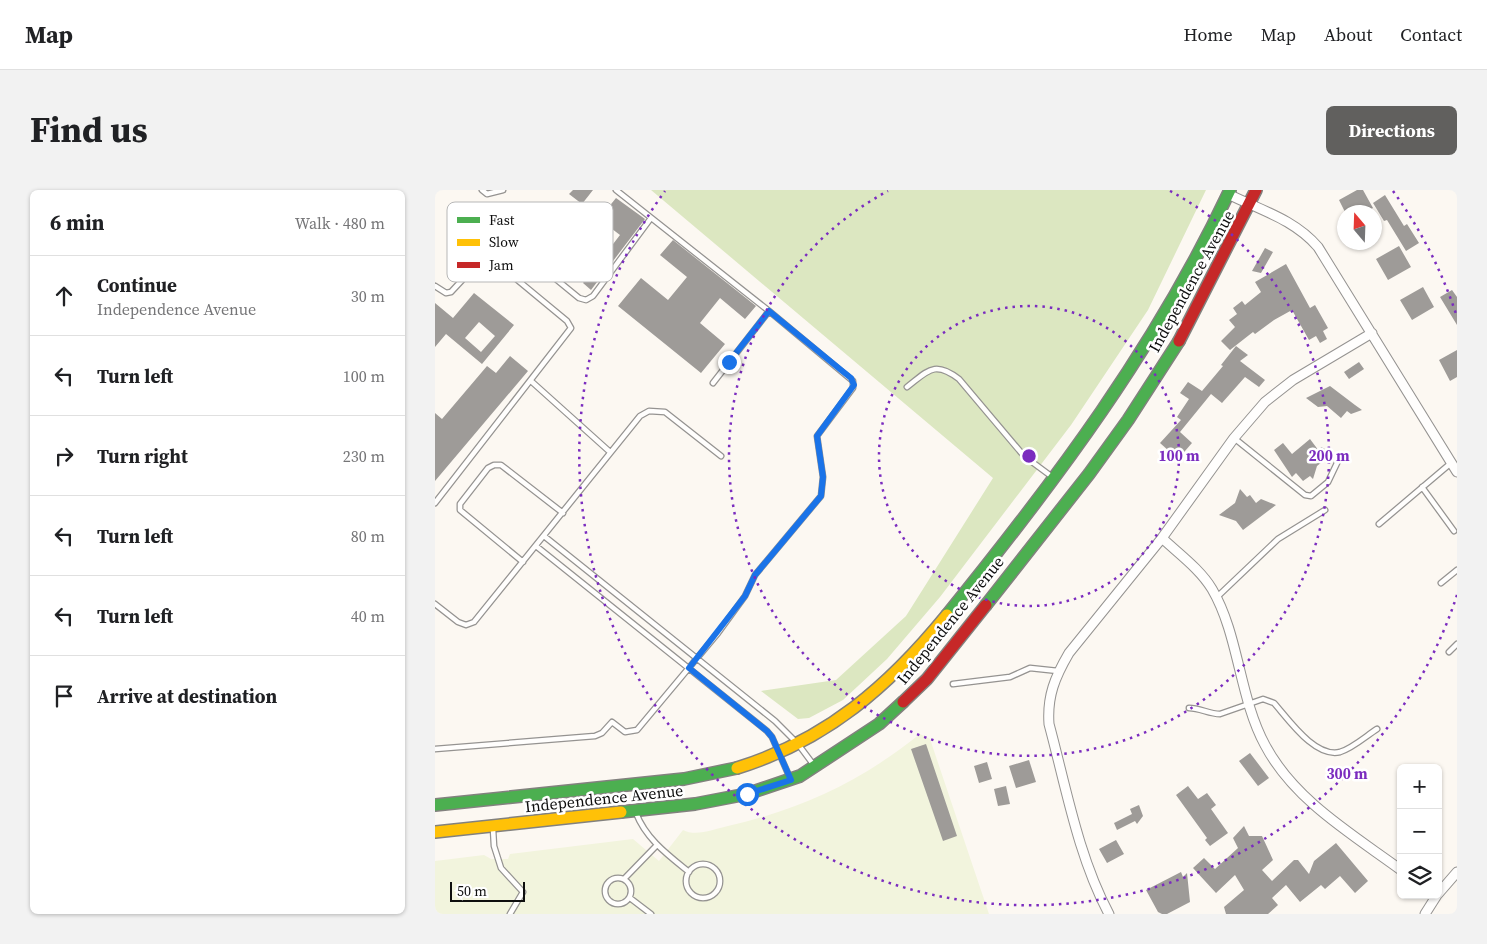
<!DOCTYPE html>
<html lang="en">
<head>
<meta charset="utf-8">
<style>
  :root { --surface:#fff; --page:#f2f2f2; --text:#202124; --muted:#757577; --line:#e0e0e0; --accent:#61605e }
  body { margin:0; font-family:"Source Serif 4",serif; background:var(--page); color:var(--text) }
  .controls { position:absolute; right:15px; bottom:15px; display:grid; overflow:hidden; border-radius:8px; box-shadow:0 1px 4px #0004 }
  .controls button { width:45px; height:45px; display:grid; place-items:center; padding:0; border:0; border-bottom:1px solid var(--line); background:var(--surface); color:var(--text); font:25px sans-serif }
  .compass { position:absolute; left:902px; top:15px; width:45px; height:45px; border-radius:50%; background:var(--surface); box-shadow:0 1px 4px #0004; rotate:341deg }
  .scale { position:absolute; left:15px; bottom:12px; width:75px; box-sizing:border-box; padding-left:5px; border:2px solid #0e0e0e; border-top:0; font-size:14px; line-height:18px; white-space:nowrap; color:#0e0e0e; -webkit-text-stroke:4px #fff; paint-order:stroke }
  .stop { position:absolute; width:15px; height:15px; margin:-11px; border:4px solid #1a73e8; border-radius:50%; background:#fff }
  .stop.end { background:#1a73e8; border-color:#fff; box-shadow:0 1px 5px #0008 }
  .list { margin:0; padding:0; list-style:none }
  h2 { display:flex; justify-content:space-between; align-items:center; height:65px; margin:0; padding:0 20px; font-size:21px }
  h2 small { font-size:16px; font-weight:400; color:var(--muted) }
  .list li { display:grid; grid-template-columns:32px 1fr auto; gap:15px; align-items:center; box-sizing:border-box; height:80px; padding:0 20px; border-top:1px solid var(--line) }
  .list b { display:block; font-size:19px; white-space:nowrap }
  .list p { margin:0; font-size:16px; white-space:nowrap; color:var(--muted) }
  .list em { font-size:16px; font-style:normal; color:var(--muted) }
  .icon { flex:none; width:28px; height:28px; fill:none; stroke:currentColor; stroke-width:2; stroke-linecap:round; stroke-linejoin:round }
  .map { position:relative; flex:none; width:1022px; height:724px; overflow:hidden; border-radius:8px }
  header { display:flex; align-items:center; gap:30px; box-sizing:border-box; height:70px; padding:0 25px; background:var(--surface); border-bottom:1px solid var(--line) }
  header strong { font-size:24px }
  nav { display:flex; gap:28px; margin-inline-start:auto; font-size:18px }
  .intro { display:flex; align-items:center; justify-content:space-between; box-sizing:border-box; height:120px; padding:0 30px }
  h1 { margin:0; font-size:35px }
  .button { padding:12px 22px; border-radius:8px; background:var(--accent); color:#fff; font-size:18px; font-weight:700 }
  main { display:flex; gap:30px; padding:0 30px }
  aside { flex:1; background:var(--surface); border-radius:8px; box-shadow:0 1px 4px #0004 }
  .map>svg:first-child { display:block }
</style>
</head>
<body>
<header>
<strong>Map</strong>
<nav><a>Home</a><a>Map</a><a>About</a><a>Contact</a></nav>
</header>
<div class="intro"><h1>Find us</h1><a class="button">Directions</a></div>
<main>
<aside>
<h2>6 min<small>Walk · 480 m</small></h2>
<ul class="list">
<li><svg class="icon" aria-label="ahead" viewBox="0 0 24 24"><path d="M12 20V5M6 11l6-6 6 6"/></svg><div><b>Continue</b><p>Independence Avenue</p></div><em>30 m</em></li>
<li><svg class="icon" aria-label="left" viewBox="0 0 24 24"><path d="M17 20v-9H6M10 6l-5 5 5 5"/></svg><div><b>Turn left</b></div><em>100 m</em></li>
<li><svg class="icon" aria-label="right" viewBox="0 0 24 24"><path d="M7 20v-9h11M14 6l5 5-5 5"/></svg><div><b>Turn right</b></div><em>230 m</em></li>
<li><svg class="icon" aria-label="left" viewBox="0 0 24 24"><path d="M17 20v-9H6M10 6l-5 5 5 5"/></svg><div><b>Turn left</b></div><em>80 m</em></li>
<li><svg class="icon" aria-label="left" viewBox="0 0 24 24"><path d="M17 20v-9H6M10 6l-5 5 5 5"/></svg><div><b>Turn left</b></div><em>40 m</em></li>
<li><svg class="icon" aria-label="arrive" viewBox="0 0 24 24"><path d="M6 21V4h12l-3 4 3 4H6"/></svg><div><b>Arrive at destination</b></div></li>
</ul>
</aside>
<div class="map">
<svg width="1022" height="724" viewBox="0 0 1022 724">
  <rect width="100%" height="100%" fill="#fcf8f2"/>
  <!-- forest -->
  <path fill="#dce7c1" d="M216,0H771L713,120L636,235L505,407L452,469L408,510L374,528L363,529L326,501L401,490L471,426L558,288Z"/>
  <!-- pitch -->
  <path fill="#f2f4dd" d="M485,544L495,549L554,724H0V671L49,665L56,669H73L75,664L198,649L224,671L248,640C261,647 279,639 293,636C367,619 425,592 485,544Z"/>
  <!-- building -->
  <path fill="#9e9b98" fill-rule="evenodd" d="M138,0H158L147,14L134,4Z
    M922,0H928L938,18L930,22H910L904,10Z
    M950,5L969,36L972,34L984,53L971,61L952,30L949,31L938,13Z
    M181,8L210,29L156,100L148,93L185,45L164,29Z
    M238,50L321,116L310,129L285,108L265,133L290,154L266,183L183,116L206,88L233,110L252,87L225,65Z
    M964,56L976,77L953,90L941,69Z
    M830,58L838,62L826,83L817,81Z
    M851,74L875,118L880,115L893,138L888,141L892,149L885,153L881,146L874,150L857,120L839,130L820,144L818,142L795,160L786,151L800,137L794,130L802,124L798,118L807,111L810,115L826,102L820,92Z
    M988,97L999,117L977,130L965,110Z
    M1017,100L1022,107V135L1005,107Z
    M39,103L79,135L47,174L11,144L0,157V113L18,128ZM44,132L60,146L46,162L30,148Z
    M801,156L813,165L805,171L830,190L824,197L810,187L787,213L776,204L745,242L757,253L743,269L725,253L746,230L742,227L754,209L745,203L753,192L767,201L788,176L786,175Z
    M1022,160V187L1015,191L1004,170Z
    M75,166L93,181L0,291V223L7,229L52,176L61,183Z
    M924,172L929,179L914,189L909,182Z
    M895,196L920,215L927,220L916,224L912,221L906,228L892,216L883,217L871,208Z
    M875,249L884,261L886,257L898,263L882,276L878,289L875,286L868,291L861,283L857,287L839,260L848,253L857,264Z
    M805,299L812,307L815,305L821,313L826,309L841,315L808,340L801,331L784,325L800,313Z
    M491,554L522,646L508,651L476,559Z
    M815,563L834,588L823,596L804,571Z
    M594,570L601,592L581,598L574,576Z
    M552,572L557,589L544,593L539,576Z
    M571,596L575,614L563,616L559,599Z
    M753,596L763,609L772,603L781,615L776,619L793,643L775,656L770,650L772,648L741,605Z
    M704,615L708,626L702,634L700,631L682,640L679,633L697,624L695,619Z
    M809,636L814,646H827L838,670L827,680L837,691L859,670H863L874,684L879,671L901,653L933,691L920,703L905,686L890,699L886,695L865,712L851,695L837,708L843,715L833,724H791L789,717L809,700L800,685L781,703L758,678L769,668L780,679L803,658L798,648Z
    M681,650L689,664L672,673L664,659Z
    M746,682L748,687L752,683L755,712L732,724H727L723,722L711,700Z"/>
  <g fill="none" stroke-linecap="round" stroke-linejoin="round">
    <!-- lane casing -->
    <g stroke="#959391" stroke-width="7">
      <path id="lane" d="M47,0L52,4L68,0
        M0,96L11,103L16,102L60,55L72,49L144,108L151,110L158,106L216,28
        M96,191L175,262
        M278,193L334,121
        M472,197C493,181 499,170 524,189L589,266L616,286
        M799,248L870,305L876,306L893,292L903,271
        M987,297L1019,341
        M0,313L136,138L132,131L51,64
        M944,334L1016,273
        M109,346L340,531L363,554L378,574
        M101,356L332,541L337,547L355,588
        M88,372L25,320V314L53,278L59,275H66L128,323
        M1006,393L1022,380
        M781,408L843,349L890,320
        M0,414L23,432L31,435L39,432L205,226L214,221L230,222L286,266
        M1014,462L1022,454
        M518,494L575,487L595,478L623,481
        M754,518C765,518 774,524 785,524L828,509L839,513C854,530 880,568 905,562C918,558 931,546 942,539
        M0,559L160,546L167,543L177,532L190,542L202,540L283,443L310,406L320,385L386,306L388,287L382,246L418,198V191L334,121L181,0
        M201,623C211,649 233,665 254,682
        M58,639L59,656L66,678L88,702L75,724
        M251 691a17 17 0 1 1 34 0a17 17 0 1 1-34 0Z
        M170 701a13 13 0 1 1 26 0a13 13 0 1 1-26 0Z
        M189,689L222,655
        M195,708L216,724"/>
    </g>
    <!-- street casing -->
    <g stroke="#959391" stroke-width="11">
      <path id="street" d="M793,4C825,20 859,29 883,57L1022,282
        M727,348C744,364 765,379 777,399C804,445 804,507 830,555C859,610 917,644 966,680
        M1003,704L1022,682
        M674,724C643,666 631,597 614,534C612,506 620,487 634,463L727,348L799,248L830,212L858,190L937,143
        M990,724L1002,705"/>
    </g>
    <!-- fast casing -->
    <g stroke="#82817e" stroke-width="14">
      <path id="fast" d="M551,415L654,284L693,230L744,151
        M512,425C620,292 722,156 795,0
        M0,615L249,589L302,578
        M186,622L260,614L312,604L365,586L444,534L468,512"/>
    </g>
    <!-- slow casing -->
    <g stroke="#82817e" stroke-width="14">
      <path id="slow" d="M302,578C392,550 454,496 512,425
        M0,642L186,622"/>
    </g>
    <!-- jam casing -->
    <g stroke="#82817e" stroke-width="14">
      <path id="jam" d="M744,151L821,0
        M468,512L492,489L551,415"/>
    </g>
    <!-- lane -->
    <use href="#lane" stroke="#fffefd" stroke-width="4.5"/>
    <!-- street -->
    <use href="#street" stroke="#fffefd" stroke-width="9"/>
    <!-- fast -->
    <use href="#fast" stroke="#4caf50" stroke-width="11"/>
    <!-- slow -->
    <use href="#slow" stroke="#ffc107" stroke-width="11"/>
    <!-- jam -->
    <use href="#jam" stroke="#c62828" stroke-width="11"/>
  </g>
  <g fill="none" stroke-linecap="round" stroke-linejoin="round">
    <!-- route -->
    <path stroke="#1a73e8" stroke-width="6" d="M294,172L334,121L406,180L416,188L419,195L382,246L388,287L386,306L320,385L310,406L254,478L332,541L337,547L356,590L312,604"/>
  </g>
  <!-- distance rings -->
  <g fill="none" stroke="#7b2cbf" stroke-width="2.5" stroke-dasharray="2.5 5">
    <circle cx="594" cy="266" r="150"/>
    <path d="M735 1A300 300 0 1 1 453 1"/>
    <path d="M1022 405A450 450 0 1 1 230 1M958 1A450 450 0 0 1 1022 127"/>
  </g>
  <g text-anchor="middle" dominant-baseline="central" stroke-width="5" stroke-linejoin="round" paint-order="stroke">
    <!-- street labels -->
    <g font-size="16" fill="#0e0e0e" stroke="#fff">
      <text transform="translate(756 91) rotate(-61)">Independence Avenue</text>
      <text transform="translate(515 430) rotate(-51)">Independence Avenue</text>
      <text transform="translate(169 608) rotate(-6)">Independence Avenue</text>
    </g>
  </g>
  <!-- legend -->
  <rect x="12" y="12" width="166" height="80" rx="8" fill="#fff" stroke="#b7b7b7" stroke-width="1"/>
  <rect x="22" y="27" width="23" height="6" fill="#4caf50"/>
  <rect x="22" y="49" width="23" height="7" fill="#ffc107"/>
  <rect x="22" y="72" width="23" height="6" fill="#c62828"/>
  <g font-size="14" fill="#0e0e0e">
    <text x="54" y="35">Fast</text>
    <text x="54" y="57">Slow</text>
    <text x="54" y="80">Jam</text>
  </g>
  <circle cx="594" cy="266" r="8" fill="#7b2cbf" stroke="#fff" stroke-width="2.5"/>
  <g font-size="15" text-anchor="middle" font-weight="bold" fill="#7b2cbf" stroke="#fff" stroke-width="5" stroke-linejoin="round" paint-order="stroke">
    <text x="744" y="271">100 m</text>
    <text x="894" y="271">200 m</text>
    <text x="912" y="589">300 m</text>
  </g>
</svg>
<div class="controls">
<button>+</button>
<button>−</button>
<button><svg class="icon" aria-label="layers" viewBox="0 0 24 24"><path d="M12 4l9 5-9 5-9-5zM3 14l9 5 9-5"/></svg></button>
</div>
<svg class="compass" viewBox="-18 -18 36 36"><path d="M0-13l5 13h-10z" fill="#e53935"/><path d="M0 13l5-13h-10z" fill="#757577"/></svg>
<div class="scale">50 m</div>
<div class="stop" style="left:312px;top:604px"></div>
<div class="stop end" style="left:294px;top:172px"></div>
</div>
</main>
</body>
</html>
